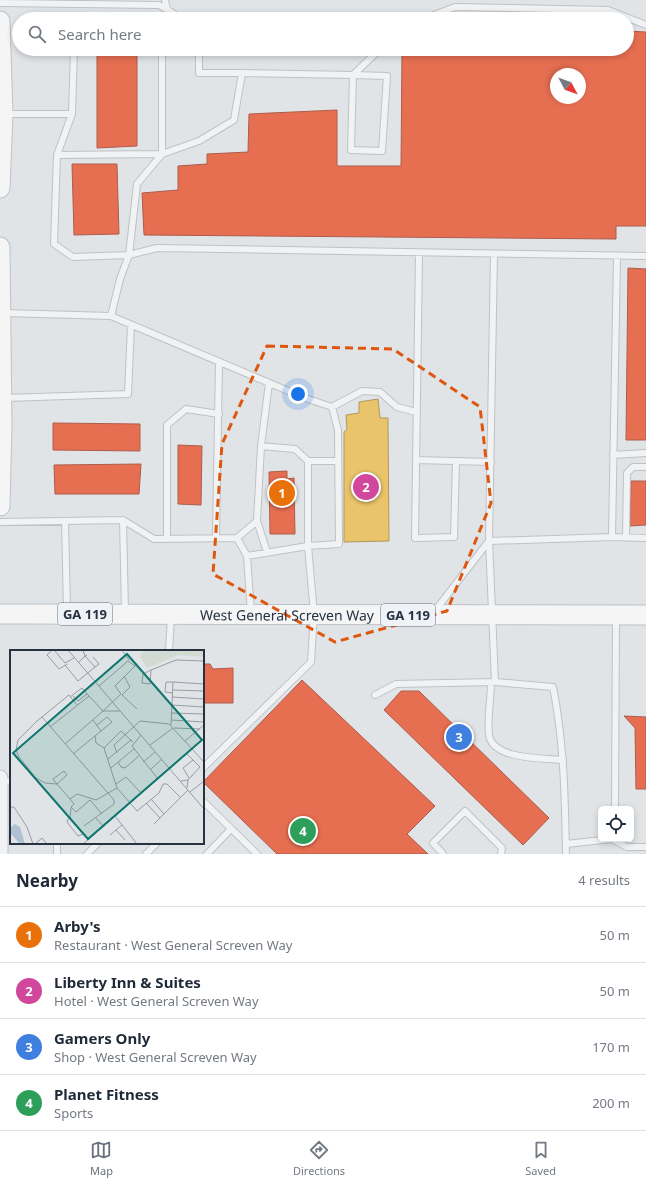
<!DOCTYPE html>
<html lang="en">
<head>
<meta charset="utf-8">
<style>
  :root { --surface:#fff; --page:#f2f2f3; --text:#1f2937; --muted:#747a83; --line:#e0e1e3; --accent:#68707b }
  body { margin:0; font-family:"Noto Sans",sans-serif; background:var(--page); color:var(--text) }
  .controls { position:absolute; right:12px; bottom:12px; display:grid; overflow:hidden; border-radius:6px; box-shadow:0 2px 6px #0003 }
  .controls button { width:36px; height:36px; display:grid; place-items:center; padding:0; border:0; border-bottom:1px solid var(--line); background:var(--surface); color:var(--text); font:20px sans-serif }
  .compass { position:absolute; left:550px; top:68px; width:36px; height:36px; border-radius:50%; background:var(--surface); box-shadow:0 2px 6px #0003; rotate:131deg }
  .you { position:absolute; left:298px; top:394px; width:14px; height:14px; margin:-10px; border:3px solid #fff; border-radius:50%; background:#1a73e8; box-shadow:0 0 0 6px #1a73e833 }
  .badge { display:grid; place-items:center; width:26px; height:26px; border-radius:50%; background:var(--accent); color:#fff; font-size:13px; font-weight:700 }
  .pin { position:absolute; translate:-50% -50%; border:2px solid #fff; box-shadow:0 1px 4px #0006 }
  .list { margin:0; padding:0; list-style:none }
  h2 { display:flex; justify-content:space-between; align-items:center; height:52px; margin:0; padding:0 16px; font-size:17px }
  h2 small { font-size:13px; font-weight:400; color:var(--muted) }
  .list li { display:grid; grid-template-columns:26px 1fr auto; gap:12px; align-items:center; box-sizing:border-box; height:56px; padding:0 16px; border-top:1px solid var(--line) }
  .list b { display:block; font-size:15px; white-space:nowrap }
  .list p { margin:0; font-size:13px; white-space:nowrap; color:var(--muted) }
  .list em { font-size:13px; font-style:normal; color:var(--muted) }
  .icon { flex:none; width:22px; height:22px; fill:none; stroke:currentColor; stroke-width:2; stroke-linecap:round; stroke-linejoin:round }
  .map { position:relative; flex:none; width:646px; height:854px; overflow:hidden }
  .search { position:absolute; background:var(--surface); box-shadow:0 2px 6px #0003; left:12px; right:12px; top:12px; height:44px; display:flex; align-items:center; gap:10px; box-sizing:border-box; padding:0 14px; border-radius:22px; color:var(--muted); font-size:15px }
  .sheet { height:276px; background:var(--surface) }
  nav { display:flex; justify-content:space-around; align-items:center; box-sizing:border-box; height:56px; border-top:1px solid var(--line); background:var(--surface); font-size:11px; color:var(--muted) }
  nav a { display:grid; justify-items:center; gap:2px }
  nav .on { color:var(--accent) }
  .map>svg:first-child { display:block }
</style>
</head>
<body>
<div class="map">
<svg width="646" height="854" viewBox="0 0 646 854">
  <rect width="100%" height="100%" fill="#e1e4e7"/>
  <!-- homes -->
  <path fill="#e9c46a" stroke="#af985e" d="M378,399L380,418H388L389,541L344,542V432L347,429L346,415L359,413V402Z"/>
  <!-- shops -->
  <path fill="#e76f51" stroke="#ad5c4c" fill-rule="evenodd" d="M600,16L603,19H586V18Z
    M627,31L646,32V226H616V239L144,235L142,193L178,190V166L207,164V154L248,152L249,114L337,110V166H401L402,49H627ZM556,74H580V98H556Z
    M97,49H137V146L97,148Z
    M72,164H117L119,234L74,235Z
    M628,268L646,269V440H626Z
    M53,423L140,424V451L53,450Z
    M178,445L202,446L201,505L178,504Z
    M141,464L139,494H55L54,465Z
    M287,471V479L294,478L295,534H270L269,472Z
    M631,481H646V525L630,526Z
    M203,664H210L213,669L233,668V703H203V668H205Z
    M302,680L435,806L407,834L428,854H277L203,782Z
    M401,691H419L549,818L523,845L384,710Z
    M624,716L646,717V789H636L635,728Z"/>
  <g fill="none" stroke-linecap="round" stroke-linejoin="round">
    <!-- service casing -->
    <g stroke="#bfc2c5" stroke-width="8">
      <path id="service" d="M165,0L167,9
        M0,3L159,5L173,13L178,19
        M423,19L455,7L608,10L646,25
        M74,49L72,114L57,155L54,244L73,257L129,255L157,248L646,256
        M199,49V73H242
        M353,75L387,76L382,151L351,150Z
        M5,114H72
        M57,155L162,154V50L172,49
        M419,253L415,538L454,537L456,461
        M494,254L489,541L612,537L617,256
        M4,313L111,316L305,398L332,407
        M111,316L120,279L129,255L137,184L162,154L199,141L234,120L242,73L353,75L380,49
        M5,398L128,394L131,325
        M332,407L362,391L380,392L397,407L416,412
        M613,455L646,453
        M416,460L491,462
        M308,461H338
        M123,520L125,612
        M65,521L67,611
        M0,522L123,520L154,539L237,538L247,556L251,613
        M216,537L219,362
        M612,537L646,538
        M167,538V425L186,409L219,414
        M237,538L257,521
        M626,538L627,473L633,467H646
        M267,552L257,521L261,446L269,383
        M247,556L308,546L339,544L338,430L332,407
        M434,612L489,541L495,682L553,687C564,742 565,798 566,854
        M169,651L171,616
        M491,682C491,699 487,718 489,735C493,760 543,758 563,760
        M375,695L396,684L494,682
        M203,768L311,662L314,614L308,546V461L295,449L261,446
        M0,782L11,781
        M203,801L257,854
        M615,809L616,617
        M612,839L627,847H646
        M566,844L612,839
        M57,854V843
        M87,854L98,843
        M146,854L157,843
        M207,854L231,829
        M443,854L433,843L465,811L502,848L501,854"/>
    </g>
    <!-- tertiary casing -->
    <g stroke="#bfc2c5" stroke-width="17">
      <path id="tertiary" d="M0,778V854"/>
    </g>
    <!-- primary casing -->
    <g stroke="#bec1c5" stroke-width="21">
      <g id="primary">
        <path d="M0,21L3,114L0,188"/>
        <path d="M0,247L2,425L0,506"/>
        <path id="s1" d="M0,614L646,615"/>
      </g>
    </g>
    <!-- service -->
    <use href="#service" stroke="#f1f2f3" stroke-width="6"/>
    <!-- tertiary -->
    <use href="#tertiary" stroke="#f1f2f3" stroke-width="15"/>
    <!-- primary -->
    <use href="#primary" stroke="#f5f5f6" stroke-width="19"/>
  </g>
  <!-- marked area -->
  <path fill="none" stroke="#de570f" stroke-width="3" stroke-dasharray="8 5" stroke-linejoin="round" d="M267,346L393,349L480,407L491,503L447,611L335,642L213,574L222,444Z"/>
  <g text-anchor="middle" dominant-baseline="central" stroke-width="4" stroke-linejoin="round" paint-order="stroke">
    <!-- shield labels -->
    <g fill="#eff2f7" stroke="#636b78" stroke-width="1">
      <rect x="58" y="603" width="54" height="22" rx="3"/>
      <rect x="381" y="604" width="54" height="22" rx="3"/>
    </g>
    <g font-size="13" font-weight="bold" fill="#273141">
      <text x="85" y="614">GA 119</text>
      <text x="408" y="615">GA 119</text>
    </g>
    <!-- street labels -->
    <g font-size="14" fill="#273141" stroke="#eff2f7">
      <text stroke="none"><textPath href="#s1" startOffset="287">West General Screven Way</textPath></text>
    </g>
  </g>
  <!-- overview -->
  <g transform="translate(10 650)">
    <rect width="194" height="194" fill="#e1e4e7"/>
    <path d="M134,0H194V7L168,5L137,18L130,6Z" fill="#d2dbd2"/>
    <path d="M5,174L10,177L15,194H10L0,183V178Z" fill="#afc1d3"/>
    <path fill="none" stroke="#979ca5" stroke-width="1" d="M42,0L37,5L49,19L57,14M44,0L55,13L64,8M58,0L194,159M112,0L119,10M83,7L89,14L85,17M68,13L75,6L73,0M55,15L68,31L85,17L75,6L77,5M141,20L140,34L132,33L133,24L141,20L166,10L194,11M89,36L118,11L125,16M163,40L194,41M163,43L155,42L156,32H163M112,45L120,37L114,26M112,45L127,59M63,46L68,51L77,44M60,47L72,38L79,46M162,47L194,49M67,55L59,45L27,71L8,90L6,100L9,107L26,128L35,133L47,134L60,149L67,144L86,150L107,138M162,55L194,57M110,61H93L111,44L105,36L126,15M162,63L194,64M32,67L104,150V154L74,176M83,70L91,81M161,70L194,72M161,75L163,32L194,34M40,77L79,46L93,61L55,94M164,78L190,79M131,85L122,96L148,129M85,86L86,93L94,98L107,138L127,161L149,143L153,134H157L170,147M175,91L194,75M140,95L163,78M94,98L111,81L123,92M107,103L104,95L130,71L159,74L194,112M63,104L102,72L97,67L87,75M177,104L190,117L178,130M98,109L121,90M108,112L111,117L115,118L130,105M133,112L145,102M101,118L125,98M160,118L194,88M140,120L152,109M54,121L57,125L47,134L43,129ZM179,128L173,118L183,110M171,131L178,130L177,138M106,134L116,127L131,143M180,142L194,131M60,149L64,154L61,157L66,162L80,150L92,164M141,149L154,164M136,153L150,168M0,157H4L17,177L23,194M61,158L60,168L78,189M105,166L127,194M59,167L57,172L64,181L68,186L73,184M85,167L93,176M144,174L178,140M106,180L115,190M100,185L112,175M25,194L32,188L37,194M73,194L160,118"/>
    <path fill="#0f766e" fill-opacity="0.15" stroke="#0f766e" stroke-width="2" d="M117,4L192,90L78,189L3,103Z"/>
    <rect width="194" height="194" fill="none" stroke="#273141" stroke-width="2"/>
  </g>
</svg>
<div class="controls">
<button><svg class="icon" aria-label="locate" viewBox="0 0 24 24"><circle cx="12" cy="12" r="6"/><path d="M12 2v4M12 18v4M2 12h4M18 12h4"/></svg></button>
</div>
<svg class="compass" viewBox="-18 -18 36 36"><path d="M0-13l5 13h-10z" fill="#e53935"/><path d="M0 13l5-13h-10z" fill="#747a83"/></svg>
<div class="you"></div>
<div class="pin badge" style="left:282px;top:493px;background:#e8710a">1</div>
<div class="pin badge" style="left:366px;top:487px;background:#d1479c">2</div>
<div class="pin badge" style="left:459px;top:737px;background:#3f7fe0">3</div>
<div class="pin badge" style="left:303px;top:831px;background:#2e9e5b">4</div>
<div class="search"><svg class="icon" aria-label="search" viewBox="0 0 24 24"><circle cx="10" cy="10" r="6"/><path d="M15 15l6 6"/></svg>Search here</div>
</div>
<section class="sheet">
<h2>Nearby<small>4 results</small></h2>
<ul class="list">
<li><span class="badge" style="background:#e8710a">1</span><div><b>Arby's</b><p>Restaurant · West General Screven Way</p></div><em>50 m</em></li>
<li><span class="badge" style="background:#d1479c">2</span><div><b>Liberty Inn &amp; Suites</b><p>Hotel · West General Screven Way</p></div><em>50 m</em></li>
<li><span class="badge" style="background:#3f7fe0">3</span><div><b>Gamers Only</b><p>Shop · West General Screven Way</p></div><em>170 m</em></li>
<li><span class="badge" style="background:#2e9e5b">4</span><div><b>Planet Fitness</b><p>Sports</p></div><em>200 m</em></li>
</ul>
</section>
<nav>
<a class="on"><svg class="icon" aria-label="map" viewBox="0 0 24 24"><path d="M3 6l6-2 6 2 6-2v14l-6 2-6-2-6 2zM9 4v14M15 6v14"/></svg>Map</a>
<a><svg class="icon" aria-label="directions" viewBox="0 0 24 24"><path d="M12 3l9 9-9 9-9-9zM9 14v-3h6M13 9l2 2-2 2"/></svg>Directions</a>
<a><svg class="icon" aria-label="saved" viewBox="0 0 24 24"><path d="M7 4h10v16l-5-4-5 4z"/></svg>Saved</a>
</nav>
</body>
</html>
